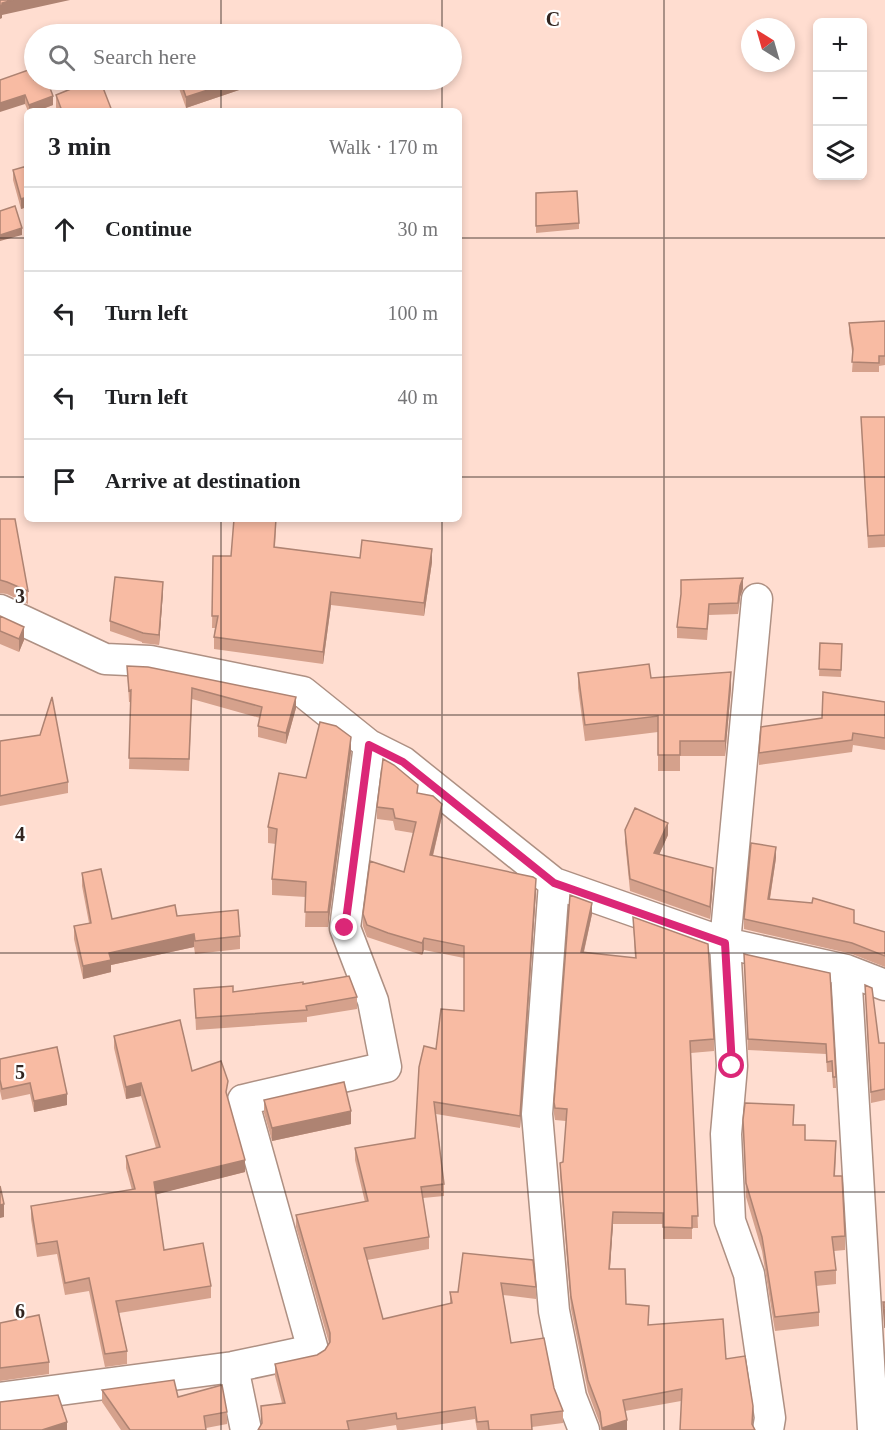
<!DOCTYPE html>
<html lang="en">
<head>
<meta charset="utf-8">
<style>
  :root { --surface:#fff; --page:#f6f6f6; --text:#202124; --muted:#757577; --line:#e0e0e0 }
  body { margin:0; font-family:"Times New Roman",serif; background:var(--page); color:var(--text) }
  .controls { position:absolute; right:18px; top:18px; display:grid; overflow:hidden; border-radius:9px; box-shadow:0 3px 9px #0003 }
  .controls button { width:54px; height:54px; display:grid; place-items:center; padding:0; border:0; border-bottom:2px solid var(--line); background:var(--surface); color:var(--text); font:30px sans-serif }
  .compass { position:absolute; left:741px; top:18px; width:54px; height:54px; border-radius:50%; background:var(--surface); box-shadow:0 3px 9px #0003; rotate:323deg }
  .stop { position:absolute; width:18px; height:18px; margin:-14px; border:4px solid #db2777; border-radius:50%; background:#fff }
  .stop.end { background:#db2777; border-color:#fff; box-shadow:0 2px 6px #0008 }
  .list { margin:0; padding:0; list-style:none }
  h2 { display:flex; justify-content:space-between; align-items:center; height:78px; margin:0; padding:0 24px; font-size:26px }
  h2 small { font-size:20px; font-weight:400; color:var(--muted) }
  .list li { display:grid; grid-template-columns:39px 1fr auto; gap:18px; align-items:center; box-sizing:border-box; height:84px; padding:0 24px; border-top:2px solid var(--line) }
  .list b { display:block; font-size:22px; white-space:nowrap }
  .list em { font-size:20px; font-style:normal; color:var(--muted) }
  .icon { flex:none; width:33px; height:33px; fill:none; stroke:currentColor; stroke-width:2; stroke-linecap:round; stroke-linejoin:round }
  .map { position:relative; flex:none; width:885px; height:1430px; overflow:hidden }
  .search { position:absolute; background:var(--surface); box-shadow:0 3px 9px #0003; left:24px; top:24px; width:438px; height:66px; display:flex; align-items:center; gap:15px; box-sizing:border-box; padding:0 21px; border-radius:33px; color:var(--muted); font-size:22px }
  .panel { position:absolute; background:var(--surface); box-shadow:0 3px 9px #0003; left:24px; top:108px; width:438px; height:414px; border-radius:9px }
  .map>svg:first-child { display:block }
</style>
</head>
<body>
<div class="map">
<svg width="885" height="1430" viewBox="0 0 885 1430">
  <rect width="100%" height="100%" fill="#ffddd0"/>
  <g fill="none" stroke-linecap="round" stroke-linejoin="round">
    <!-- minor casing -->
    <g stroke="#ae9083" stroke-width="33">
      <path id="minor" d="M757,599L725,943L732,1066L726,1134L730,1221L749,1274L770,1418L768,1430
        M0,610L105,659L150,661L303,692L369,745L403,762L554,883L725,943L846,970L885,985
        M554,883L537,1114L554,1311L571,1397L584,1430
        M846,970L873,1430
        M233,1367L246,1430
        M0,1398L233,1367L313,1350L243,1100L386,1067L373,1001L345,928L369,745"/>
    </g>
    <!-- minor -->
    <use href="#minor" stroke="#fff" stroke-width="30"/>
  </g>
  <!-- wall -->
  <path fill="#d5a18c" d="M0,80L53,105L37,111H28L25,104Z
    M176,80H263V82L186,108Z
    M56,95L112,111H57L56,107Z
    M27,166V207L21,209L13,180V170Z
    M536,193L579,223V229L536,233Z
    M885,321V365L879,366V372H852L853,357L849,333V323Z
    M861,417H885V547L868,548Z
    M0,519L28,591V604L7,594L0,593Z
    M276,530L275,547L360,558L432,562L424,616L331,605L323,664L214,649V637L215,628H212L213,556H231Z
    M743,589L740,597L738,614L709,615L707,640L677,638V627L681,597Z
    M163,592L159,645L142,643V642L110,631V621Z
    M0,616L24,640L19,652L0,644Z
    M820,643L842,644L841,677L819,676Z
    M127,666L296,708L286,744L258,737V726L260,718L192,699L189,771L129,769L131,702H129Z
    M578,673L651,678L731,688L725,756H680V771H658V732L585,741L578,688Z
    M885,702V750L853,745L852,752L759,765V753L822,718Z
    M0,741L68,782V793L0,806Z
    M351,752L328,927H305L306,897L272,895V879L276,844L268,843V827L306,778Z
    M418,793L442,816L433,856L536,891L520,1128L436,1114L444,1184V1196L423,1198L429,1237V1249L367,1260L383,1319L450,1304V1292H458L463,1253L536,1287V1299L503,1295L511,1343L554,1388L563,1411V1423L532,1427V1430H477L475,1419L403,1430H397L396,1425L365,1430H258L262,1424L261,1406L282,1403L275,1376V1364L317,1355L325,1350L329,1343L296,1227V1215L365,1202L355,1160V1148L415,1138L436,1049L464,1011V958L424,950L422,955L388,944L367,937L363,926V914L404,872L413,833L395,830L393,821L377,819V807Z
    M625,830L668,835L659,855L713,881L710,919L630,891L625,842Z
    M776,858L770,899L885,932V967L852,954L744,929V919Z
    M82,873L112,919L177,916L240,936V949L195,954L194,947L111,965V972L83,979L74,939V926L89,923L82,886Z
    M592,903V914L584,952L635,958L633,917L714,1039V1051L691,1053L698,1228H692V1239H663V1224H613L610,1269L626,1304L648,1325L723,1319L681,1401L625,1411L627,1430H601L600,1424L588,1392L571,1309L560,1174V1163L563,1162L566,1121L555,1120L554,1114V1102Z
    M744,954L830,973L836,1088H833L832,1072H827L826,1054L748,1050Z
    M303,984L357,997V1009L307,1017V1022L196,1030L194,989L233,992Z
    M865,985L879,1043H885V1100L871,1103Z
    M114,1036L192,1071L227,1095L245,1172L156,1194L164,1250L211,1286V1298L119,1313L127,1351V1364L105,1367L89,1291L65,1295L57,1254L37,1257L31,1219V1206L132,1190L126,1168V1156L156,1148L141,1096L126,1099L114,1048Z
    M0,1059L67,1105L34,1112L30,1094L2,1100L0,1091Z
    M264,1100L351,1124L272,1141L264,1113Z
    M743,1120L794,1125L805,1140L836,1155L835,1176L845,1236V1250L834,1251L836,1270V1284L816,1286L819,1312V1326L775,1331L762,1251L746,1197Z
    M0,1323L49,1362V1374L0,1381Z
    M102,1390L178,1397L227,1412V1424L206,1428V1430H121L102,1402Z"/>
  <!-- shaded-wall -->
  <path fill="#ae8372" d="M13,0H70L2,15V18L0,19V6L2,3Z
    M239,80H263V82L186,108V97Z
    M25,95V104L0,112V103Z
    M53,96V105L37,111H29V105Z
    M27,197V207L21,209V199Z
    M22,228V235L0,241V235Z
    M432,549V562L424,616V603Z
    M743,578V589L740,597L738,614L740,586Z
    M163,582V592L159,645V635Z
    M331,592V605L323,664V652Z
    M24,627V640L19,652V639Z
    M731,672V688L725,756V741Z
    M296,697V708L286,744V733Z
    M351,737V752L328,927V912Z
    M442,804V816L430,867V855Z
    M668,823V835L654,866V853Z
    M776,847V858L768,910V899Z
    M713,868V881L710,919V907Z
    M536,879V891L520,1128V1116Z
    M592,903V914L581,964V952Z
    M194,934V947L111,965V972L83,979V966L109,953Z
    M424,938V950L422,955V943Z
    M141,1083V1096L126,1099V1087Z
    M67,1094V1105L34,1112V1101Z
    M351,1111V1124L272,1141V1128Z
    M245,1160V1172L154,1195V1182Z
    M4,1204V1217L0,1218V1205Z
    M613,1212V1224L609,1281V1269Z
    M627,1420V1430H602V1428Z
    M67,1422V1430H42Z"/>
  <!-- building -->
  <path fill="#f8bba3" stroke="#ae8372" stroke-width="1.5" d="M0,0H13L2,3V5L0,6Z
    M34,68V80H47L53,96L29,105L25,95L0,103V80Z
    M93,80H100L112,111H62L56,95Z
    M180,80H239L186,97Z
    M27,166V197L21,199L13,170Z
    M577,191L579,223L536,226V193Z
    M15,206L22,228L0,235V211Z
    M885,321V356H879V363L852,362L853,349L849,323Z
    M861,417H885V535L868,536Z
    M0,519H15L28,591L7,582L0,580Z
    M234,519H276L274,547L360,558L362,540L432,549L424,603L331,592L323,652L214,637L218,616H212L213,556H231Z
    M115,577L163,582L159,635L142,633H143L110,621Z
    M743,578L740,586L738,603L709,604L707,629L677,627L681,594V580Z
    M0,616L24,627L19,639L0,631Z
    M820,643L842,644L841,670L819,669Z
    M649,664L651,678L731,672L725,741H680V755H658V716L585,725L578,673Z
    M127,666L148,667L296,697L286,733L258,726L262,707L192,688L189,759L129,758L131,690L129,691Z
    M823,692L885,702V738L853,733L852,740L759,753L761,727L822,718Z
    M52,697L68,782L0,796V741L40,735Z
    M320,722L336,726L351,737L328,912H305L306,882L272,879L277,829L268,827L279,773L306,778Z
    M383,759L394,765L418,785L417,793L433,796L442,804L430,855L533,877L536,879L520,1116L434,1102L444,1184L421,1187L429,1237L364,1248L383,1319L452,1303L450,1292H458L463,1253L533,1260L536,1287L501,1283L511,1343L544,1338L554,1388L563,1411L531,1415L532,1430H489L488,1421L477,1422L475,1407L397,1419L396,1413L347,1421L349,1430H258L262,1423L261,1406L285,1403L275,1364L317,1355L325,1350L330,1342V1333L296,1215L368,1201L355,1148L415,1138L419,1067L424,1046L436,1049L441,1009L464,1011V946L424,938L422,943L388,933L367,925L363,914L370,861L404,872L416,822L395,818L393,809L377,807Z
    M635,808L668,823L654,853L713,868L710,907L630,879L625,830Z
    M751,843L776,847L768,899L812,903L813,898L854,910V923L885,932V956L852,943L744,919Z
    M101,869L112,919L175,905L177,916L238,910L240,936L195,941L194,934L109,953L111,960L83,966L74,926L91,923L82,873Z
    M570,895L592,903L581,952L636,958L633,917L708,944L714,1039L690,1041L698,1216H692V1228L663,1227V1213L613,1212L609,1269H625L626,1304L649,1306L648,1325L723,1319L726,1359L745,1356L753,1406L752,1424L755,1430H680L682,1389L623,1400L627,1420L602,1428L600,1412L588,1380L571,1297L560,1163L563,1162L567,1109L555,1108L554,1102Z
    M744,954L830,973L836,1077H833L832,1061L827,1062L826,1044L748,1039Z
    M349,976L357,997L306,1006L307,1010L196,1018L194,989L233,986V992L303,982V984Z
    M865,985L872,988L879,1043H885V1089L871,1092Z
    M180,1020L192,1071L221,1061L228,1081L226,1092L245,1160L154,1182L164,1250L203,1243L211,1286L116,1301L127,1351L105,1354L89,1278L65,1283L57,1241L37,1244L31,1206L135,1189L126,1156L160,1147L141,1083L126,1087L114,1036Z
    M57,1047L67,1094L34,1101L30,1083L2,1089L0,1080V1059Z
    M344,1082L351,1111L272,1128L264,1100Z
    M745,1103L794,1105L793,1125H805V1140L836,1141L834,1176H842L845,1236L832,1237L836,1270L815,1272L819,1312L775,1317L762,1237L746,1183L743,1120Z
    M0,1186L4,1204L0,1205Z
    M883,1302H885V1328Z
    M39,1315L49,1362L0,1368V1323Z
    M174,1380L178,1397L222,1385L227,1412L204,1416L206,1430H130L102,1390Z
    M58,1395L67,1422L42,1430H0V1402Z"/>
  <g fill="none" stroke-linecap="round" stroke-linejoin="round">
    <!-- route -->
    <path stroke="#db2777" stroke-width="8" d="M345,928L369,745L403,762L554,883L725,943L732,1066"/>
  </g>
  <!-- grid -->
  <path fill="none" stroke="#312520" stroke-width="1.5" stroke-opacity="0.55" d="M221,0V34M442,0V34M664,0V1430M221,80V111M442,80V111M0,238H27M459,238H885M0,477H27M459,477H885M221,519V1430M442,519V1430M0,715H885M0,953H885M0,1192H885"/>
  <g font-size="20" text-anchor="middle" font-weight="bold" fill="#312520" stroke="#fff" stroke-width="4.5" stroke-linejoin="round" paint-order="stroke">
    <text x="553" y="26">C</text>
    <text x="20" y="603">3</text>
    <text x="20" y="841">4</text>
    <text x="20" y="1079">5</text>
    <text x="20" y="1318">6</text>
  </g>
</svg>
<div class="controls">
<button>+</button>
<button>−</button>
<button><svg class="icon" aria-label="layers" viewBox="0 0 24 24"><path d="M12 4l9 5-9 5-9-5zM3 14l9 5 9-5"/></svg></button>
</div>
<svg class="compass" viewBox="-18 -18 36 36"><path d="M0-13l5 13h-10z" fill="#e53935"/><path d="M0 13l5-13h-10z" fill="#757577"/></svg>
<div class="stop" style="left:732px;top:1066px"></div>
<div class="stop end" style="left:345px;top:928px"></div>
<div class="search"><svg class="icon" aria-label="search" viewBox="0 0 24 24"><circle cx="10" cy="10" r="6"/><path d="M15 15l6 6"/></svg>Search here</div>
<section class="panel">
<h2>3 min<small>Walk · 170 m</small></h2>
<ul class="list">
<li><svg class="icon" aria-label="ahead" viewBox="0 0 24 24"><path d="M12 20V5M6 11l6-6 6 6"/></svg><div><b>Continue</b></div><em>30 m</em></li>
<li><svg class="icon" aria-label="left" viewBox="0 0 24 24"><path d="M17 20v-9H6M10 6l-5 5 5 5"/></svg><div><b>Turn left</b></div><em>100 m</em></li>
<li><svg class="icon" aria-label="left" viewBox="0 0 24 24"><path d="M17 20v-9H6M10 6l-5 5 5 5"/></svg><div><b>Turn left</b></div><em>40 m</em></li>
<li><svg class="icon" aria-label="arrive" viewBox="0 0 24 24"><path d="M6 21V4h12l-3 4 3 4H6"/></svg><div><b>Arrive at destination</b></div></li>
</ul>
</section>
</div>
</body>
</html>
